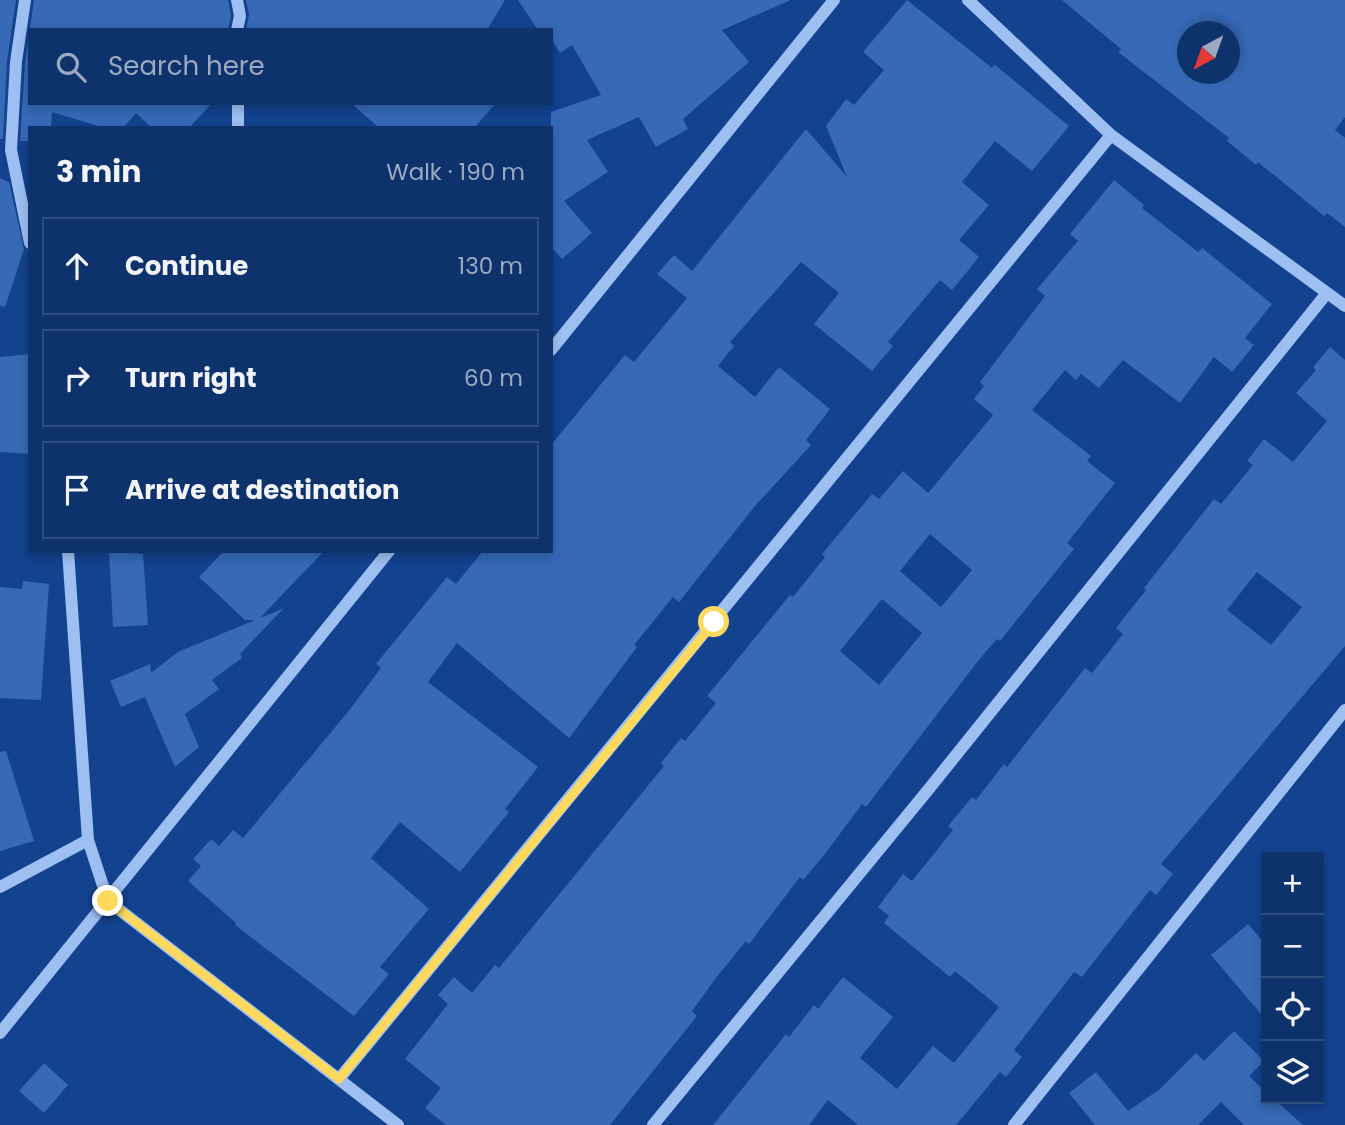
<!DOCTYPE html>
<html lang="en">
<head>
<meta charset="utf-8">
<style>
  :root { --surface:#0e326b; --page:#173a71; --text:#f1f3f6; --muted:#9baac1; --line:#2e4d7e }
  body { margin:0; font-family:Poppins,sans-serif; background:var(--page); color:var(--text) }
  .controls { position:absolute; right:21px; bottom:21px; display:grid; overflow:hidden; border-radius:0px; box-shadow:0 4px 10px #0003 }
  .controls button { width:63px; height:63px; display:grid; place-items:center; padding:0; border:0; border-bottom:2px solid var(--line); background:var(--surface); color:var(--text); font:35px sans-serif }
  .compass { position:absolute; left:1177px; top:21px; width:63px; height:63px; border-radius:50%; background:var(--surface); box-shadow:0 4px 10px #0003; rotate:221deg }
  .stop { position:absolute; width:21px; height:21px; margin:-16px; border:5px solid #ffd95d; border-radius:50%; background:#fff }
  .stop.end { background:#ffd95d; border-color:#fff; box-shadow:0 2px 7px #0008 }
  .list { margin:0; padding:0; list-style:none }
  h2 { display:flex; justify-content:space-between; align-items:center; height:91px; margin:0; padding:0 28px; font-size:30px }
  h2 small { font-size:23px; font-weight:400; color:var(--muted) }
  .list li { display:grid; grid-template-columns:46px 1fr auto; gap:21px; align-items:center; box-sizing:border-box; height:98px; margin:0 14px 14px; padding:0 14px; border:2px solid var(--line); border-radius:0px }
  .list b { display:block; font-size:26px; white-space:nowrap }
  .list em { font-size:23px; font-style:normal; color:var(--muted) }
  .icon { flex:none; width:38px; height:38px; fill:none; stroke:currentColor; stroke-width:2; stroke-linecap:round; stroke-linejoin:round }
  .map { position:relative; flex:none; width:1345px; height:1125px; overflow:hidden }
  .search { position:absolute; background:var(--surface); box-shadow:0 4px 10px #0003; left:28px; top:28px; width:525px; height:77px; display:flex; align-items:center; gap:18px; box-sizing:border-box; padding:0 24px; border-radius:0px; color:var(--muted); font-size:26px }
  .panel { position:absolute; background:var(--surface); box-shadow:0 4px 10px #0003; left:28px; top:126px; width:525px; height:427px; border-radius:0px }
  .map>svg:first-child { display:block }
</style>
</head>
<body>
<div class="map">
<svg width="1345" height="1125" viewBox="0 0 1345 1125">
  <rect width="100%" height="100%" fill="#13428f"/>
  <!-- building -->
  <path fill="#3669b6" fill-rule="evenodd" d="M0,0H16L7,61L3,139H0Z
    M34,0H228L231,16L228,30H30V103H212L189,128H152L136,113L123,128H105L52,112L51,128H30V141H20L25,63Z
    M246,0H505L487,30H246L249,15Z
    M518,0H791L722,30L749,62L683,119L688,129L656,147L639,117L587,140L608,172L564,201L592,233L562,259L551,247V112L601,95L572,45L560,53L551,38V30H538Z
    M907,0L992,68L995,65L1069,126L1032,171L995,141L962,182L989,205L959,240L979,257L952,290L940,280L888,342L893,346L872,371L814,324L839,293L801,262L730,342L734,346L718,366L755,397L779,367L830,409L806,440L811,445L755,506L679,602L673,597L634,645L637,647L569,738L457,643L428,682L538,767L505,809L509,812L460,872L400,822L371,858L429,909L380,967L389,974L354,1016L235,925L236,923L188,881L201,866L193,859L211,839L219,846L233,830L243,838L347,713L381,668L376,664L447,577L456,584L483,551H551V445L625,355L634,362L687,298L657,274L674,255L692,271L806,129L847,177L826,126L846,99L854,105L884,70L863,52Z
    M1062,0H1345V117L1335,130L1345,138V227L1327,213L1324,216L1258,162L1256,165L1227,141L1229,138L1118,52L1121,49ZM1187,32H1229V74H1187Z
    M351,103H496L474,128H379Z
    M0,178L9,182L24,249L5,307L0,306Z
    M1114,180L1144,205L1142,208L1198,252L1202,248L1272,304L1245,338L1254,345L1232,372L1214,357L1180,403L1123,360L1099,388L1081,374L1076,380L1065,370L1032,410L1091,456L1087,461L1115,483L1067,543L1074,549L1000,641L997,639L978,661L866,807L862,804L825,854L803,880L800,877L749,944L746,941L716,978L692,1011L697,1016L610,1125H446L425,1108L441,1088L405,1059L448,1004L438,995L454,977L472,993L495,965L499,968L664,766L661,763L681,738L685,741L716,703L707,696L790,595L793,597L825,557L822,554L872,494L879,499L903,471L928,493L993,415L974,399L984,386L980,382L1045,296L1037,289L1078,241L1070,234ZM930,534L972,570L941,607L900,571ZM882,599L922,633L879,685L840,651Z
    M1330,347L1345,360V646L1161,864L1173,874L1156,895L1150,890L1082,977L1074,972L1014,1050L1022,1057L1006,1077L1000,1072L956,1125H858L828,1100L809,1125H713L786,1034L789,1037L814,1005L818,1009L843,977L893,1017L860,1058L897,1089L933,1046L954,1063L999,1007L955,971L950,977L884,923L889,916L878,907L903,874L912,881L953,830L948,826L972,797L976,800L1004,764L1007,767L1085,668L1092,673L1123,634L1116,628L1146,590L1144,588L1214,499L1221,504L1253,465L1247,461L1264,439L1293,462L1327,421L1296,393L1316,370L1313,367ZM1257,572L1302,607L1271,645L1227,610Z
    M30,354V454L0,452V357Z
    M109,551L143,554L148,625L113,627Z
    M224,551H324L260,618L284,608L240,654L242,658L212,680L219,689L185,714L199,747L175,767L145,697L121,707L110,681L150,664L151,673L178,652L255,620H245L199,577Z
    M23,581L49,584L41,700L0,698V587L22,589Z
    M6,751L34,841L0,851V752Z
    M1248,924L1266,945V1020L1211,955Z
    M1234,1031L1264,1061L1249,1076L1266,1092V1099H1274L1303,1125H1244L1221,1102L1198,1125H1095L1069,1093L1096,1072L1128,1111L1160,1089L1196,1053L1204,1061Z
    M44,1063L68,1085L44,1113L19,1091Z"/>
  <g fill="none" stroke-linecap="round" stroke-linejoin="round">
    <!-- minor -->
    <path stroke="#9dbff1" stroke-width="12" d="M25,0L16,62L11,150L30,243
      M237,0L240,16L237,30
      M968,0L1111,135L1345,306
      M238,103V128
      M551,350L834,0
      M68,551L88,840L108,901L398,1125
      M0,887L88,840
      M0,1033L389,551
      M339,1079L1111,135
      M653,1125L928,790L1327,293
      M1014,1125L1345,710"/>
  </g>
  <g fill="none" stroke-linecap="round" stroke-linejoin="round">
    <!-- route -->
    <path stroke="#ffd95d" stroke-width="9" d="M108,901L339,1079L714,622"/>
  </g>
</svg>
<div class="controls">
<button>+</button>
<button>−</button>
<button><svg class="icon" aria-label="locate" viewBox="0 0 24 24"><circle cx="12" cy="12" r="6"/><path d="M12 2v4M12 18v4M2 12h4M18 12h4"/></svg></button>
<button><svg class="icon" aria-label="layers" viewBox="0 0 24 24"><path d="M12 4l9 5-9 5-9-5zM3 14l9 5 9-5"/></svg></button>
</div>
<svg class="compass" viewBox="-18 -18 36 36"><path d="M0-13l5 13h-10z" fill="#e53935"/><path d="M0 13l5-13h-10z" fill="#9baac1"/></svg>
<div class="stop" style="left:714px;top:622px"></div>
<div class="stop end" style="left:108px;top:901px"></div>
<div class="search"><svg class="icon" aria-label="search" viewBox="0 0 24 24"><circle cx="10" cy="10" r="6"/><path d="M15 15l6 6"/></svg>Search here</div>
<section class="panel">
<h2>3 min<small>Walk · 190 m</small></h2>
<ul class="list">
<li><svg class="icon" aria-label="ahead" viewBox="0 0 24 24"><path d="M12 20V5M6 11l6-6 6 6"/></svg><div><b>Continue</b></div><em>130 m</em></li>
<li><svg class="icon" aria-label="right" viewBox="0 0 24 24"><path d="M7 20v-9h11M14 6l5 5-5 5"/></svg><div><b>Turn right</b></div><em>60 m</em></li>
<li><svg class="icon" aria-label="arrive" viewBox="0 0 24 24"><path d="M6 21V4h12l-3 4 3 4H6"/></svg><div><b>Arrive at destination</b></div></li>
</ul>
</section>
</div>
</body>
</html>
